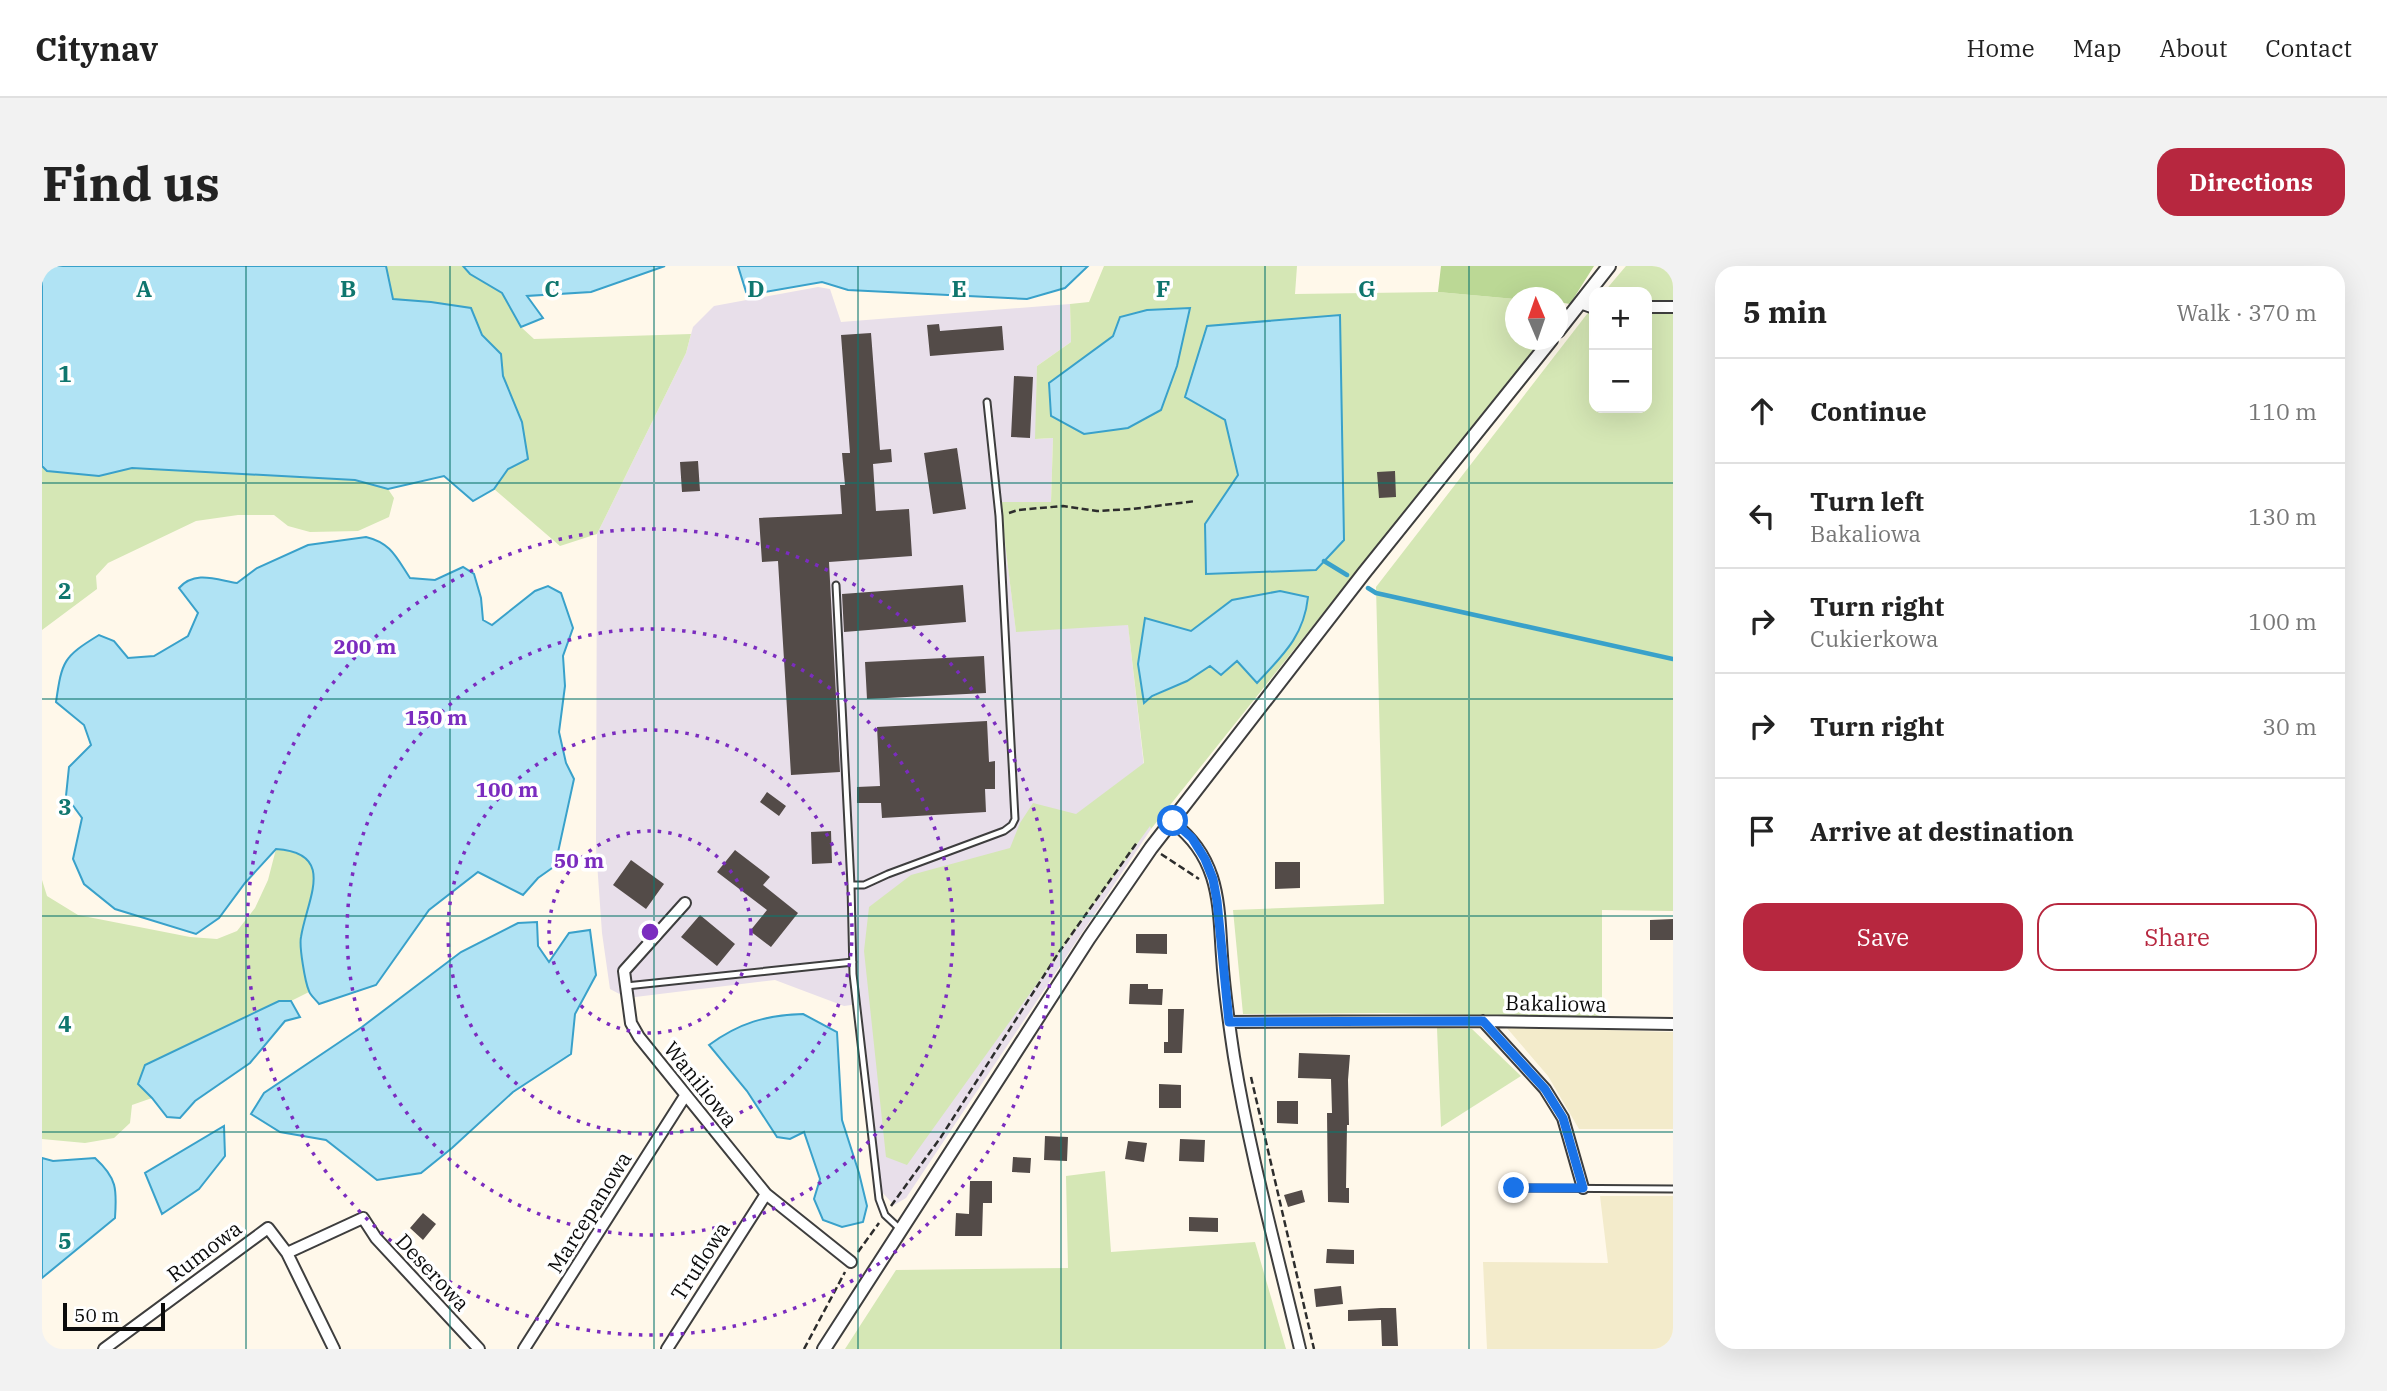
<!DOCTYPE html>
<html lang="en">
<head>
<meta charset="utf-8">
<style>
  :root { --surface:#fff; --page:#f2f2f2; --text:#222; --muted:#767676; --line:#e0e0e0; --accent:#b7273f }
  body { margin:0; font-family:"IBM Plex Serif",serif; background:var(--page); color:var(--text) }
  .controls { position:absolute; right:21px; top:21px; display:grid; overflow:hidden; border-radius:14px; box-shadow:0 7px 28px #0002 }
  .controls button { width:63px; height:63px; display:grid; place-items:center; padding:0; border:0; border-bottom:2px solid var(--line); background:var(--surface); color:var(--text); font:35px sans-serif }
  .compass { position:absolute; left:1463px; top:21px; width:63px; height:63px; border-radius:50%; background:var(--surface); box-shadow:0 7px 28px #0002; rotate:358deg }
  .scale { position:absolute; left:21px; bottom:18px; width:102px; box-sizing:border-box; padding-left:7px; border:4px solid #0b0b0b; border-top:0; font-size:19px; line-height:24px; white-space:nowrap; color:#0b0b0b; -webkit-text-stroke:5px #fff; paint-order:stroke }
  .stop { position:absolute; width:21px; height:21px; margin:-16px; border:5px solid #1a73e8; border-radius:50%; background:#fff }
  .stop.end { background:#1a73e8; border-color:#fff; box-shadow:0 2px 7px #0008 }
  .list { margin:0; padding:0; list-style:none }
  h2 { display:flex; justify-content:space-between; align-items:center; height:91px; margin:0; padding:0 28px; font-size:30px }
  h2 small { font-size:23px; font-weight:400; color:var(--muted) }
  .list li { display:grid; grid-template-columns:46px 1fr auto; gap:21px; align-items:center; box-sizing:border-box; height:105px; padding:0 28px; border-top:2px solid var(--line) }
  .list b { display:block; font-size:26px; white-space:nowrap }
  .list p { margin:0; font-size:23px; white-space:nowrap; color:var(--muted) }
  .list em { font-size:23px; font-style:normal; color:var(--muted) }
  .actions { display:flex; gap:14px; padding:21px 28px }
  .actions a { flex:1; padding:16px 0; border:2px solid var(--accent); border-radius:21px; text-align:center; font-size:24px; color:var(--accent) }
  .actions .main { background:var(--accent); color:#fff }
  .icon { flex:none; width:38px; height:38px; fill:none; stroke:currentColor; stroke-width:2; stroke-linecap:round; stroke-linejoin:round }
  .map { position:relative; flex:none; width:1631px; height:1083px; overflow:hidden; border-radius:21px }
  header { display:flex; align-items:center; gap:42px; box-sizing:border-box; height:98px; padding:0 35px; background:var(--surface); border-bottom:2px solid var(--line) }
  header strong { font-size:33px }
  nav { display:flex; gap:38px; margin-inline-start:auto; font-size:24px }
  .intro { display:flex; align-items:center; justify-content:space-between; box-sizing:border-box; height:168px; padding:0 42px }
  h1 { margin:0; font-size:49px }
  .button { padding:18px 32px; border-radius:21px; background:var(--accent); color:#fff; font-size:24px; font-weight:700 }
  main { display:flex; gap:42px; padding:0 42px }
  aside { flex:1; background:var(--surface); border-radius:21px; box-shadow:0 7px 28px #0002 }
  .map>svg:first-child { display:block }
</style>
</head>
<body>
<header>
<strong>Citynav</strong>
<nav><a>Home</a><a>Map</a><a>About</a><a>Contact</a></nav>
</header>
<div class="intro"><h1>Find us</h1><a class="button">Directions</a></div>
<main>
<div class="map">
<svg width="1631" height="1083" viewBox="0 0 1631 1083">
  <rect width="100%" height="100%" fill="#fff8ea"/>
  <!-- industrial -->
  <path fill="#e8dfea" d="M776,21L788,23L799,56L1028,38L1029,76L995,100L994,173L1011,172L1009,236H958L974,365L1086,358L1109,563L864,932L852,939L834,920L817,738L802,740L733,714L585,732L568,723L560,667L554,582L555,268L644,87L651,61L672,40Z"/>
  <!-- farmland -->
  <path fill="#f3ebcb" d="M1464,761L1631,766V863H1537L1506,810Z
    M1558,930H1631V1083H1445L1441,996L1566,997Z"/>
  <!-- green -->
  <path fill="#d5e7b5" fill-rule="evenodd" d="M344,0H421L428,8L460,27L479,61L492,73L649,68L644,87L555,268L518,280L452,223L466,203L480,156L461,110L459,88L440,69L429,42L389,36L350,34Z
    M1062,0H1255L1253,28L1396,26L1473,33L1474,74H1499L1109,563L1108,560L865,899L844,891L822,685L827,641L869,609L968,582L978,557L991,537L1034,548L1102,497L1086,359L974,366L958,236H1009L1011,172L993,173L995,100L1029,76L1028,38L1047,36ZM1072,70L1043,168L1007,117ZM1183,154L1274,304L1163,258L1196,209ZM1190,334L1215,417L1195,395L1168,399L1145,415L1110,431L1149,365Z
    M1584,0H1631V645L1560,644V752L1341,747L1201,748L1191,644L1342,638L1334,321L1552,39V142H1605V26H1562Z
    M0,200L6,205L57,210L90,202L313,214L346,223L352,232L347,251L316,265L268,266L246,260L232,249H196L154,255L66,297L54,310L55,323L0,364Z
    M234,583C296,589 264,633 259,671C257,688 264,709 267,726L249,735H237L103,799L96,818L110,832L90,839L88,857L72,872L43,877L0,873V614L5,630L36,649L148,671L175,673L195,665L213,642L226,614Z
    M1395,762L1430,763L1479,810L1399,861Z
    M1063,905L1069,986L1213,976L1244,1083H803L854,1004L1026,1002L1024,910Z"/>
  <!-- forest -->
  <path fill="#bbd895" d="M1399,0H1552L1528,38L1516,36V32L1473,33L1396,26Z"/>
  <!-- water -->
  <path fill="#b0e3f4" stroke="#39a1ca" stroke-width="2" d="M0,0H344L351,33L389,36L429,42L440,69L459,88L461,110L480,156L486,193L466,203L452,223L431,235L402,210L346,223L313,214L90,202L57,210L5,205L0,200Z
    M421,0H623L549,26L485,30L501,52L479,61L460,27L428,8Z
    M696,0H1046L1023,22L985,33L806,24L780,16L705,29Z
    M1148,42L1135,100L1119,144L1086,162L1042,168L1009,150L1007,117L1071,70L1078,51L1105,44Z
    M1298,49L1302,274L1274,304L1164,308L1163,258L1196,209L1183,154L1143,131L1165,60Z
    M324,271C349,277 354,291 368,312L393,314L421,301L432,308L439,332L441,354L450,359L493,325L506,320L519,327L531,362L521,390L523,420L517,466L524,497L532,513L513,600L496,612L481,629L436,606L387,644L334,719L277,738C274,734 268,729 267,725C263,716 257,680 259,671C265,633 295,587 234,583L203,617L177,652L154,668L73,643L42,618L31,593L40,552L24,530L27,501L49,479L42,459L14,436C20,395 21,391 57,369L72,375L86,392L112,390L146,370L156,347L137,322C153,304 175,314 195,317L215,302L266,279Z
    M1238,325L1266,331C1262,370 1241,389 1215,417L1195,395L1179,409L1168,400L1145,415L1110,430L1102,437L1096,398L1103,352L1149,365L1190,334Z
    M495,656L496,680L507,696L527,667L548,664L554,709L533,748L529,788L471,826L410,882L379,907L335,914L284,874L238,866L209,848L222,827L320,761L419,686L476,657Z
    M237,735H249L258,751L243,755L208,797L153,835L138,852L125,851L110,832L96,818L103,799Z
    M761,748L795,766L800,854L817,907L825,940L821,956L800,961L781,954L772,933L778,913L762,866L748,873L735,871L705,825L667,779C697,757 724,749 761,748Z
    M182,860L183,890L157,923L120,948L103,907Z
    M0,892L11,895L53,892C75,912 75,923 73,952L0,1012Z"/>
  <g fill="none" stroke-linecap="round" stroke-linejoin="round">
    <!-- stream -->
    <path stroke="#39a1ca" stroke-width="4.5" d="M1282,295L1305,309
      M1326,322L1334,327L1631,393"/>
  </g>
  <!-- building -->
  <path fill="#534b48" d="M897,58L898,65L960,60L962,84L888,90L885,59Z
    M829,67L838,184L849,183L850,196L831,198L834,245L867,243L870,290L787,296L798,506L749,509L736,295L720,296L717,252L800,248L798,219H803L800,187H808L799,69Z
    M972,110L991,111L988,172L969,171Z
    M915,182L924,243L891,248L882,187Z
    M656,195L658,225L640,226L638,196Z
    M1353,205L1354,231L1337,232L1335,206Z
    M921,319L924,356L802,366L800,328Z
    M942,390L944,427L825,433L823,396Z
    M945,455L947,496L953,495V523H943L944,546L840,552L839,537H815V521L838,520L835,461Z
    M725,526L744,540L737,550L718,536Z
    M789,565L790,597L770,598L769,566Z
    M693,584L728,611L721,619L756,647L729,681L708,665L725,644L675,606Z
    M589,594L622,618L604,643L571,619Z
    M1233,596H1258V622L1233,623Z
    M658,649L693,678L675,700L639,671Z
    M1631,653V674H1608V654Z
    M1094,668H1125V688L1094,687Z
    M1088,718H1106V723H1121L1120,739L1087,738Z
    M1126,743H1142L1140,787H1122V776H1126Z
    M1257,787L1308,789L1306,814L1307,859H1305L1304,922H1307V937L1286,936L1285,847H1290L1289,813L1256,812Z
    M1117,818L1139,819V842H1117Z
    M1235,835H1256V858L1235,857Z
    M1003,870L1026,871L1025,895L1002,894Z
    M1138,873L1163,874L1162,896L1137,895Z
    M1086,875L1105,877L1102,896L1083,893Z
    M971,891L989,892L988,907L970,906Z
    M928,915H950V937H941L940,970H913L914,947L927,948Z
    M1260,924L1263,936L1246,941L1242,929Z
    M381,947L394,958L381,974L368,962Z
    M1147,951L1176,952V966L1147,965Z
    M1285,983L1312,984V998L1284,997Z
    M1299,1020L1301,1038L1274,1041L1272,1023Z
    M1339,1042H1354L1356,1080H1340L1339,1054L1306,1055V1044Z"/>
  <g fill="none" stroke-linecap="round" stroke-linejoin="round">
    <!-- service casing -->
    <g stroke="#3e3e3e" stroke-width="9">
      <path id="service" d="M794,319L809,619L811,708L837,933L843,949L858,963
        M809,619H822L846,608L962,565L970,559L973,553L957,250L945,136
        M584,720L811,696
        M1473,922L1631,923"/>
    </g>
    <!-- minor casing -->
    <g stroke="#3e3e3e" stroke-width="14">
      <path id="minor" d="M1538,37L1552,42
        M1605,41H1631
        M1131,556C1150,572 1162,587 1170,611C1178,636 1178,664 1180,690C1182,724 1187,758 1192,791C1208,889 1235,986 1258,1083
        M643,637L582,705L589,757L597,771L724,928L809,996
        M1441,755L1503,823L1521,852L1541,922
        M1187,756L1441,755L1631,758
        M245,987L292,1083
        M62,1083L226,962L245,987L321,952L334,972L437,1083
        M482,1083L643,830
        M625,1083L724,928"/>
    </g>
    <!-- tertiary casing -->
    <g stroke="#3e3e3e" stroke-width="16">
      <path id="tertiary" d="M1516,65L1567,0
        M782,1083L1047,672L1109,582L1322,307L1509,74"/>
    </g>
    <!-- path -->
    <path stroke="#2d2d2d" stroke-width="2.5" stroke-dasharray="7 3.5" stroke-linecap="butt" d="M967,247L976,244L1021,240L1055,245L1090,243L1154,235
      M1119,588L1157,613
      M1209,811L1272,1083
      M849,940L899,871L1017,686L1096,575
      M816,986L837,957
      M762,1083L803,1006"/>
    <!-- service -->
    <use href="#service" stroke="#fff" stroke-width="5"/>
    <!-- minor -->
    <use href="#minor" stroke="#fff" stroke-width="10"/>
    <!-- tertiary -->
    <use href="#tertiary" stroke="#fff" stroke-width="12"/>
  </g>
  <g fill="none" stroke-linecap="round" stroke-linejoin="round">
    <!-- route -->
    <path stroke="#1a73e8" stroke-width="9" d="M1131,555L1150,572L1163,593L1171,613L1175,635L1187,756L1441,755L1503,823L1521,852L1541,922H1472"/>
  </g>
  <!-- grid -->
  <path fill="none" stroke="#0f766e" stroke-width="2" stroke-opacity="0.55" d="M204,0V1083M408,0V1083M612,0V1083M816,0V1083M1019,0V1083M1223,0V1083M1427,0V1083M0,217H1631M0,433H1631M0,650H1631M0,866H1631"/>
  <!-- distance rings -->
  <g fill="none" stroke="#7b2cbf" stroke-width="3.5" stroke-dasharray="3.5 7">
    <circle cx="608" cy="666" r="101"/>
    <circle cx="608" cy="666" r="202"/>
    <circle cx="608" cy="666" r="303"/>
    <circle cx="608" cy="666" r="403"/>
  </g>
  <g text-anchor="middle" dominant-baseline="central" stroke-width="7" stroke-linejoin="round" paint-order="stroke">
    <!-- street labels -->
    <g font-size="21" fill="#0b0b0b" stroke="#fff">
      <text transform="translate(1514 737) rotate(1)">Bakaliowa</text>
      <text transform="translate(659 818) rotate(51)">Waniliowa</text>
      <text transform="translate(547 946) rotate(-58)">Marcepanowa</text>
      <text transform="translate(162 985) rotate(-37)">Rumowa</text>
      <text transform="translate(658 995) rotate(-57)">Truflowa</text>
      <text transform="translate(391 1006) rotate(47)">Deserowa</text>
    </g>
  </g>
  <g font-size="23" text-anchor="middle" font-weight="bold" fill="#0f766e" stroke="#fff" stroke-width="7" stroke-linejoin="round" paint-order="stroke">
    <text x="102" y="31">A</text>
    <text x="306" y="31">B</text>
    <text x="510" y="31">C</text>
    <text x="714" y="31">D</text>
    <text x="917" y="31">E</text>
    <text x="1121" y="31">F</text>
    <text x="1325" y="31">G</text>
    <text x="23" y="116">1</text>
    <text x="23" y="333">2</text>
    <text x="23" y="549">3</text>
    <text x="23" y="766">4</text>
    <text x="23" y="983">5</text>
  </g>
  <circle cx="608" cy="666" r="10" fill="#7b2cbf" stroke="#fff" stroke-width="3.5"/>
  <g font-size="21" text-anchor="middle" font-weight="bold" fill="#7b2cbf" stroke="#fff" stroke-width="7" stroke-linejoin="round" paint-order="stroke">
    <text x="323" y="388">200 m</text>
    <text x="394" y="459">150 m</text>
    <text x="465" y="531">100 m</text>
    <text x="537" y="602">50 m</text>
  </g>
</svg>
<div class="controls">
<button>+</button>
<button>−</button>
</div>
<svg class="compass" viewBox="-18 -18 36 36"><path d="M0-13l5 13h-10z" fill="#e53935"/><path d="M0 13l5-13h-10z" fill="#767676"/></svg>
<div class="scale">50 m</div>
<div class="stop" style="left:1131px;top:555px"></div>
<div class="stop end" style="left:1472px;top:922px"></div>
</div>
<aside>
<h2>5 min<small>Walk · 370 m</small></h2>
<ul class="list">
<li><svg class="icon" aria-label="ahead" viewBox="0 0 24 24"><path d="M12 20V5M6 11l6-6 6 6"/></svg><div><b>Continue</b></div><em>110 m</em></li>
<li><svg class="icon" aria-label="left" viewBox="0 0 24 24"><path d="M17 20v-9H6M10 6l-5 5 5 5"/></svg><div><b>Turn left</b><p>Bakaliowa</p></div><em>130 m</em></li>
<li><svg class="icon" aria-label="right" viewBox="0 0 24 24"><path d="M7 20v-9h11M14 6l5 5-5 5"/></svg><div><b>Turn right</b><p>Cukierkowa</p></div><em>100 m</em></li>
<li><svg class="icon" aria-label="right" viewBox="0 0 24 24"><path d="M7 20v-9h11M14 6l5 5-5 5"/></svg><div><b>Turn right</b></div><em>30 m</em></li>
<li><svg class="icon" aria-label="arrive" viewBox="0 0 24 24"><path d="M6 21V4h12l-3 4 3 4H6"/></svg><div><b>Arrive at destination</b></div></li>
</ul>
<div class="actions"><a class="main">Save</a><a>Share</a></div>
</aside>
</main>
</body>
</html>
